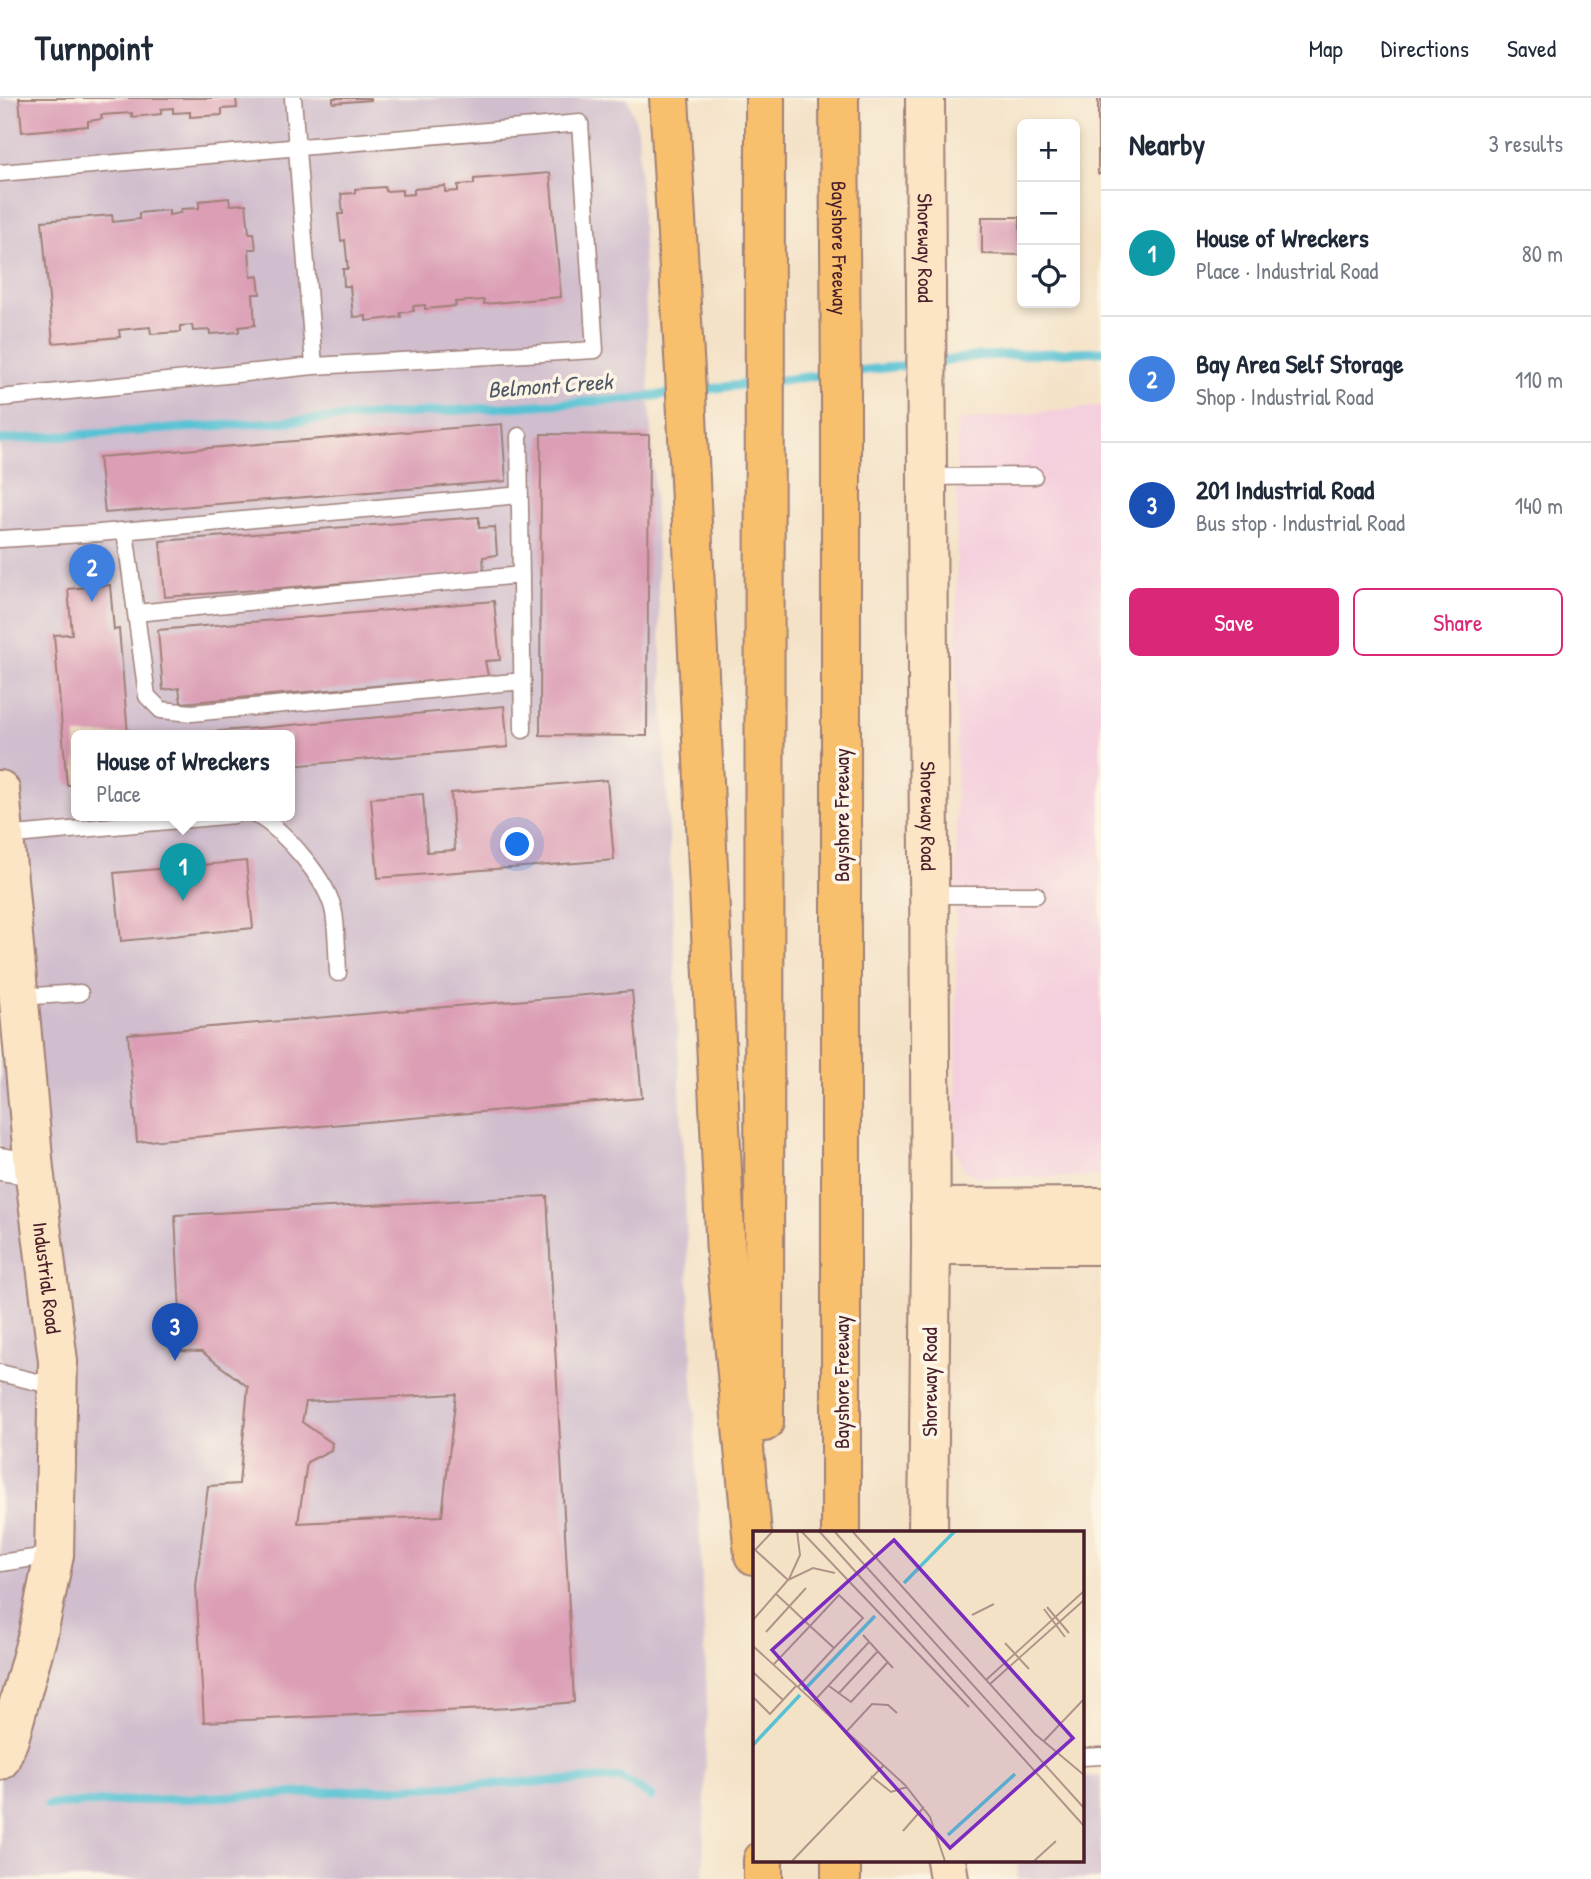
<!DOCTYPE html>
<html lang="en">
<head>
<meta charset="utf-8">
<style>
  :root { --surface:#fff; --page:#f6f6f7; --text:#1f2937; --muted:#747a83; --line:#e0e1e3; --accent:#db2777 }
  body { margin:0; font-family:"Patrick Hand",sans-serif; background:var(--page); color:var(--text) }
  .controls { position:absolute; right:21px; top:21px; display:grid; overflow:hidden; border-radius:10px; box-shadow:0 4px 10px #0003 }
  .controls button { width:63px; height:63px; display:grid; place-items:center; padding:0; border:0; border-bottom:2px solid var(--line); background:var(--surface); color:var(--text); font:35px sans-serif }
  .you { position:absolute; left:518px; top:747px; width:24px; height:24px; margin:-18px; border:5px solid #fff; border-radius:50%; background:#1a73e8; box-shadow:0 0 0 10px #1a73e833 }
  .badge { display:grid; place-items:center; width:46px; height:46px; border-radius:50%; background:var(--accent); color:#fff; font-size:23px; font-weight:700 }
  .pin { position:absolute; translate:-50% -58px; filter:drop-shadow(0 2px 4px #0008) }
  .pin::after { content:''; position:absolute; top:37px; width:24px; height:21px; background:inherit; clip-path:polygon(0 0,100% 0,50% 100%) }
  .popup { position:absolute; left:71px; top:632px; width:224px; height:91px; box-sizing:border-box; display:grid; place-content:center; border-radius:10px; background:var(--surface); filter:drop-shadow(0 2px 5px #0005); font-size:23px; white-space:nowrap; color:var(--muted) }
  .popup b { font-size:26px; color:var(--text) }
  .popup::after { content:''; position:absolute; left:50%; top:100%; margin-left:-14px; border:14px solid transparent; border-top-color:var(--surface) }
  .list { margin:0; padding:0; list-style:none }
  h2 { display:flex; justify-content:space-between; align-items:center; height:91px; margin:0; padding:0 28px; font-size:30px }
  h2 small { font-size:23px; font-weight:400; color:var(--muted) }
  .list li { display:grid; grid-template-columns:46px 1fr auto; gap:21px; align-items:center; box-sizing:border-box; height:126px; padding:0 28px; border-top:2px solid var(--line) }
  .list b { display:block; font-size:26px; white-space:nowrap }
  .list p { margin:0; font-size:23px; white-space:nowrap; color:var(--muted) }
  .list em { font-size:23px; font-style:normal; color:var(--muted) }
  .actions { display:flex; gap:14px; padding:21px 28px }
  .actions a { flex:1; padding:16px 0; border:2px solid var(--accent); border-radius:10px; text-align:center; font-size:24px; color:var(--accent) }
  .actions .main { background:var(--accent); color:#fff }
  .icon { flex:none; width:38px; height:38px; fill:none; stroke:currentColor; stroke-width:2; stroke-linecap:round; stroke-linejoin:round }
  .map { position:relative; flex:none; width:1101px; height:1781px; overflow:hidden }
  header { display:flex; align-items:center; gap:42px; box-sizing:border-box; height:98px; padding:0 35px; background:var(--surface); border-bottom:2px solid var(--line) }
  header strong { font-size:33px }
  nav { display:flex; gap:38px; margin-inline-start:auto; font-size:24px }
  main { display:flex }
  aside { flex:1; background:var(--surface) }
  .map>svg:first-child { display:block }
</style>
</head>
<body>
<header>
<strong>Turnpoint</strong>
<nav><a>Map</a><a>Directions</a><a>Saved</a></nav>
</header>
<main>
<div class="map">
<svg width="1101" height="1781" viewBox="0 0 1101 1781">
  <rect width="100%" height="100%" fill="#fcf5e5"/>
  <filter id="ink" filterUnits="userSpaceOnUse"><feTurbulence type="fractalNoise" baseFrequency=".0143" numOctaves="2"/><feDisplacementMap in="SourceGraphic" scale="14" xChannelSelector="R" yChannelSelector="G"/><feConvolveMatrix kernelMatrix="1 2 1 2 8 2 1 2 1" color-interpolation-filters="sRGB"/></filter>
  <filter id="wash" filterUnits="userSpaceOnUse"><feTurbulence type="fractalNoise" baseFrequency=".00686" numOctaves="4" result="noise"/><feDisplacementMap in="SourceGraphic" scale="28" xChannelSelector="R" yChannelSelector="G"/><feGaussianBlur stdDeviation="1.57" result="paint"/><feColorMatrix in="noise" values="0 0 0 0 0 0 0 0 0 0 0 0 0 0 0 0 0 1.4 0 .05"/><feComposite in="paint" operator="in"/></filter>
  <g filter="url(#wash)">
    <rect width="100%" height="100%" fill="#f4e2c7"/>
    <!-- built -->
    <path fill="#f4cfdd" d="M1101,308V1079H977L963,1070L956,1052L957,323Z"/>
    <!-- industrial -->
    <path fill="#d0bdcd" fill-rule="evenodd" d="M0,0H628L638,32L707,1600L703,1781H0ZM76,637H290V717H76Z
      M1101,1678V1781H1017L1018,1762H1082V1680Z"/>
    <g fill="none" stroke-linecap="round" stroke-linejoin="round">
      <!-- stream -->
      <path stroke="#58c2d4" stroke-width="9" d="M936,264L979,258L1101,253
        M849,274L919,266
        M773,283L832,276
        M693,293L756,285
        M0,342L630,301L676,295
        M48,1707L621,1680L652,1699"/>
    </g>
    <g id="blocks">
      <!-- building -->
      <path fill="#db9eb5" fill-rule="evenodd" d="M19,0H236L237,10L222,11V17L190,19V14L173,15V10L161,11V16L132,19V15L101,17L102,21L88,23V28L22,34Z
        M333,0H371V2L333,5Z
        M1098,0H1101V76H1098Z
        M550,75L561,199L484,206V202L455,204L456,208L425,211V207L413,208L414,213L400,215L401,219L366,223V218L353,219L350,188H344L343,171H348L345,142L341,143L338,116H343L341,96L355,95V91L385,89L386,93L402,92V97L414,96V91L445,88V94L458,93V87L474,86V81Z
        M229,100L230,107L246,106L249,135H254L256,151H249L251,179L258,178L260,196H253L255,227L239,229V234L210,236V232L193,233L192,227L180,228V234L151,236L150,229L119,232L120,239L53,245L42,123L112,117L113,124L139,121V115L169,112V117L181,115V111L199,110V103Z
        M982,119H1020V157L982,156Z
        M502,326L506,383L105,415L99,359Z
        M541,336L649,337L647,638L540,637Z
        M479,419V430L495,429L497,457L483,459L484,474L165,499L160,443Z
        M110,487L114,532L119,531L128,637H76V687H67L54,537L72,536L68,491Z
        M494,503L500,562L485,563L488,578L181,605L179,590L163,592L158,532Z
        M504,608L508,649L290,668V637H200V635Z
        M607,682L614,762L378,780L371,700L423,696L427,754L455,752L451,695Z
        M246,763L253,830L121,843L114,775Z
        M632,893L642,1000L137,1044L128,936Z
        M547,1098L574,1604L510,1610L204,1624L196,1489L208,1388L239,1386L248,1289L202,1254L182,1253L175,1117ZM456,1296L442,1418L298,1425L307,1364L331,1352L332,1345L302,1324L306,1304Z"/>
    </g>
  </g>
  <g filter="url(#ink)">
    <use href="#blocks" fill-opacity="0" stroke="#9f8079" stroke-width="2"/>
    <g fill="none" stroke-linecap="round" stroke-linejoin="round">
      <!-- lane casing -->
      <g stroke="#9f8079" stroke-width="19">
        <path id="lane" d="M0,75L580,25L595,252L314,268L293,0
          M0,300L314,268
          M519,338L523,632
          M926,379L1034,378
          M125,433L147,598L161,612L192,615L523,583
          M0,441L99,435L520,397
          M136,515L521,477
          M256,717C283,730 329,784 334,815C337,834 337,855 338,875
          M4,738L234,717
          M928,797H1036
          M19,899L80,895
          M0,1275L58,1289
          M0,1465L54,1457
          M1082,1659L1101,1658"/>
      </g>
      <!-- street casing -->
      <g stroke="#9f8079" stroke-width="35">
        <path id="street" d="M0,1066L34,1071"/>
      </g>
      <!-- secondary casing -->
      <g stroke="#9f8079" stroke-width="42">
        <g id="secondary">
          <path id="s1" d="M925,0L931,1147L928,1434"/>
          <path id="s2" d="M0,692L34,1071L58,1263L54,1457L38,1536L9,1641L0,1662"/>
          <path d="M930,1110L1101,1109"/>
          <path d="M931,1147H1101"/>
          <path d="M946,1762L949,1781"/>
        </g>
      </g>
      <!-- highway casing -->
      <g stroke="#9f8079" stroke-width="42">
        <g id="highway">
          <path d="M669,0L685,274L726,1158L754,1457"/>
          <path id="s3" d="M839,0L841,293V1434"/>
          <path d="M764,1324L765,0"/>
          <path d="M763,1781V1762"/>
          <path d="M841,1781V1762"/>
        </g>
      </g>
      <!-- lane -->
      <use href="#lane" stroke="#fff" stroke-width="16"/>
      <!-- street -->
      <use href="#street" stroke="#fff" stroke-width="32"/>
      <!-- secondary -->
      <use href="#secondary" stroke="#fce5c4" stroke-width="38"/>
      <!-- highway -->
      <use href="#highway" stroke="#f8bf6c" stroke-width="38"/>
    </g>
  </g>
  <g text-anchor="middle" dominant-baseline="central" stroke-width="7" stroke-linejoin="round" paint-order="stroke">
    <!-- street labels -->
    <g font-size="21" fill="#4a1f2b" stroke="#fcf5e5">
      <text stroke="none"><textPath href="#s3" startOffset="150">Bayshore Freeway</textPath></text>
      <text stroke="none"><textPath href="#s1" startOffset="150">Shoreway Road</textPath></text>
      <text transform="translate(841 717) rotate(-90)">Bayshore Freeway</text>
      <text stroke="none"><textPath href="#s1" startOffset="718">Shoreway Road</textPath></text>
      <text stroke="none"><textPath href="#s2" startOffset="490">Industrial Road</textPath></text>
      <text transform="translate(841 1284) rotate(-90)">Bayshore Freeway</text>
      <text transform="translate(929 1284) rotate(-90)">Shoreway Road</text>
    </g>
    <!-- water labels -->
    <g font-size="23" font-style="italic" fill="#4f5866" stroke="#fcf5e5">
      <text transform="translate(550 287) rotate(-4)">Belmont Creek</text>
    </g>
  </g>
  <!-- overview -->
  <g transform="translate(753 1433)">
    <rect width="331" height="331" fill="#f4e2c7"/>
    <path fill="none" stroke="#58c2d4" stroke-width="3.5" d="M151,52L202,0M51,159L122,85M0,214L47,164M195,304L262,243"/>
    <path fill="none" stroke="#b09489" stroke-width="2" d="M48,0L216,176M66,0L331,295M81,0L331,277M99,0L282,203L331,244M0,17L35,49M2,19L20,0M36,48L47,24L44,0M35,49L60,37L82,42M294,76L316,102M291,78L312,106M219,84L241,73M0,89L35,49M13,101L53,57M110,104L140,137M252,112L276,138M0,115L152,254L177,286L192,330M21,133L57,95L86,64L110,87L81,117L57,95L36,75L23,63M0,141L30,169M233,149L331,60M237,153L331,69M76,155L98,171L135,131M45,156L81,117M85,163L125,120M0,166L17,183L43,155M61,170L116,111M93,201L119,173L135,174L144,182M290,211L331,168M118,245L138,261L154,256M150,300L171,276M39,330L130,235M281,330L303,310"/>
    <path fill="#7b2cbf" fill-opacity="0.15" stroke="#7b2cbf" stroke-width="3.5" d="M141,9L320,207L197,317L19,119Z"/>
    <rect width="331" height="331" fill="none" stroke="#4a1f2b" stroke-width="3.5"/>
  </g>
</svg>
<div class="controls">
<button>+</button>
<button>−</button>
<button><svg class="icon" aria-label="locate" viewBox="0 0 24 24"><circle cx="12" cy="12" r="6"/><path d="M12 2v4M12 18v4M2 12h4M18 12h4"/></svg></button>
</div>
<div class="you"></div>
<div class="pin badge" style="left:183px;top:803px;background:#0f9aa8">1</div>
<div class="popup"><b>House of Wreckers</b>Place</div>
<div class="pin badge" style="left:92px;top:504px;background:#3f7fe0">2</div>
<div class="pin badge" style="left:175px;top:1263px;background:#1a4fb4">3</div>
</div>
<aside>
<h2>Nearby<small>3 results</small></h2>
<ul class="list">
<li><span class="badge" style="background:#0f9aa8">1</span><div><b>House of Wreckers</b><p>Place · Industrial Road</p></div><em>80 m</em></li>
<li><span class="badge" style="background:#3f7fe0">2</span><div><b>Bay Area Self Storage</b><p>Shop · Industrial Road</p></div><em>110 m</em></li>
<li><span class="badge" style="background:#1a4fb4">3</span><div><b>201 Industrial Road</b><p>Bus stop · Industrial Road</p></div><em>140 m</em></li>
</ul>
<div class="actions"><a class="main">Save</a><a>Share</a></div>
</aside>
</main>
</body>
</html>
